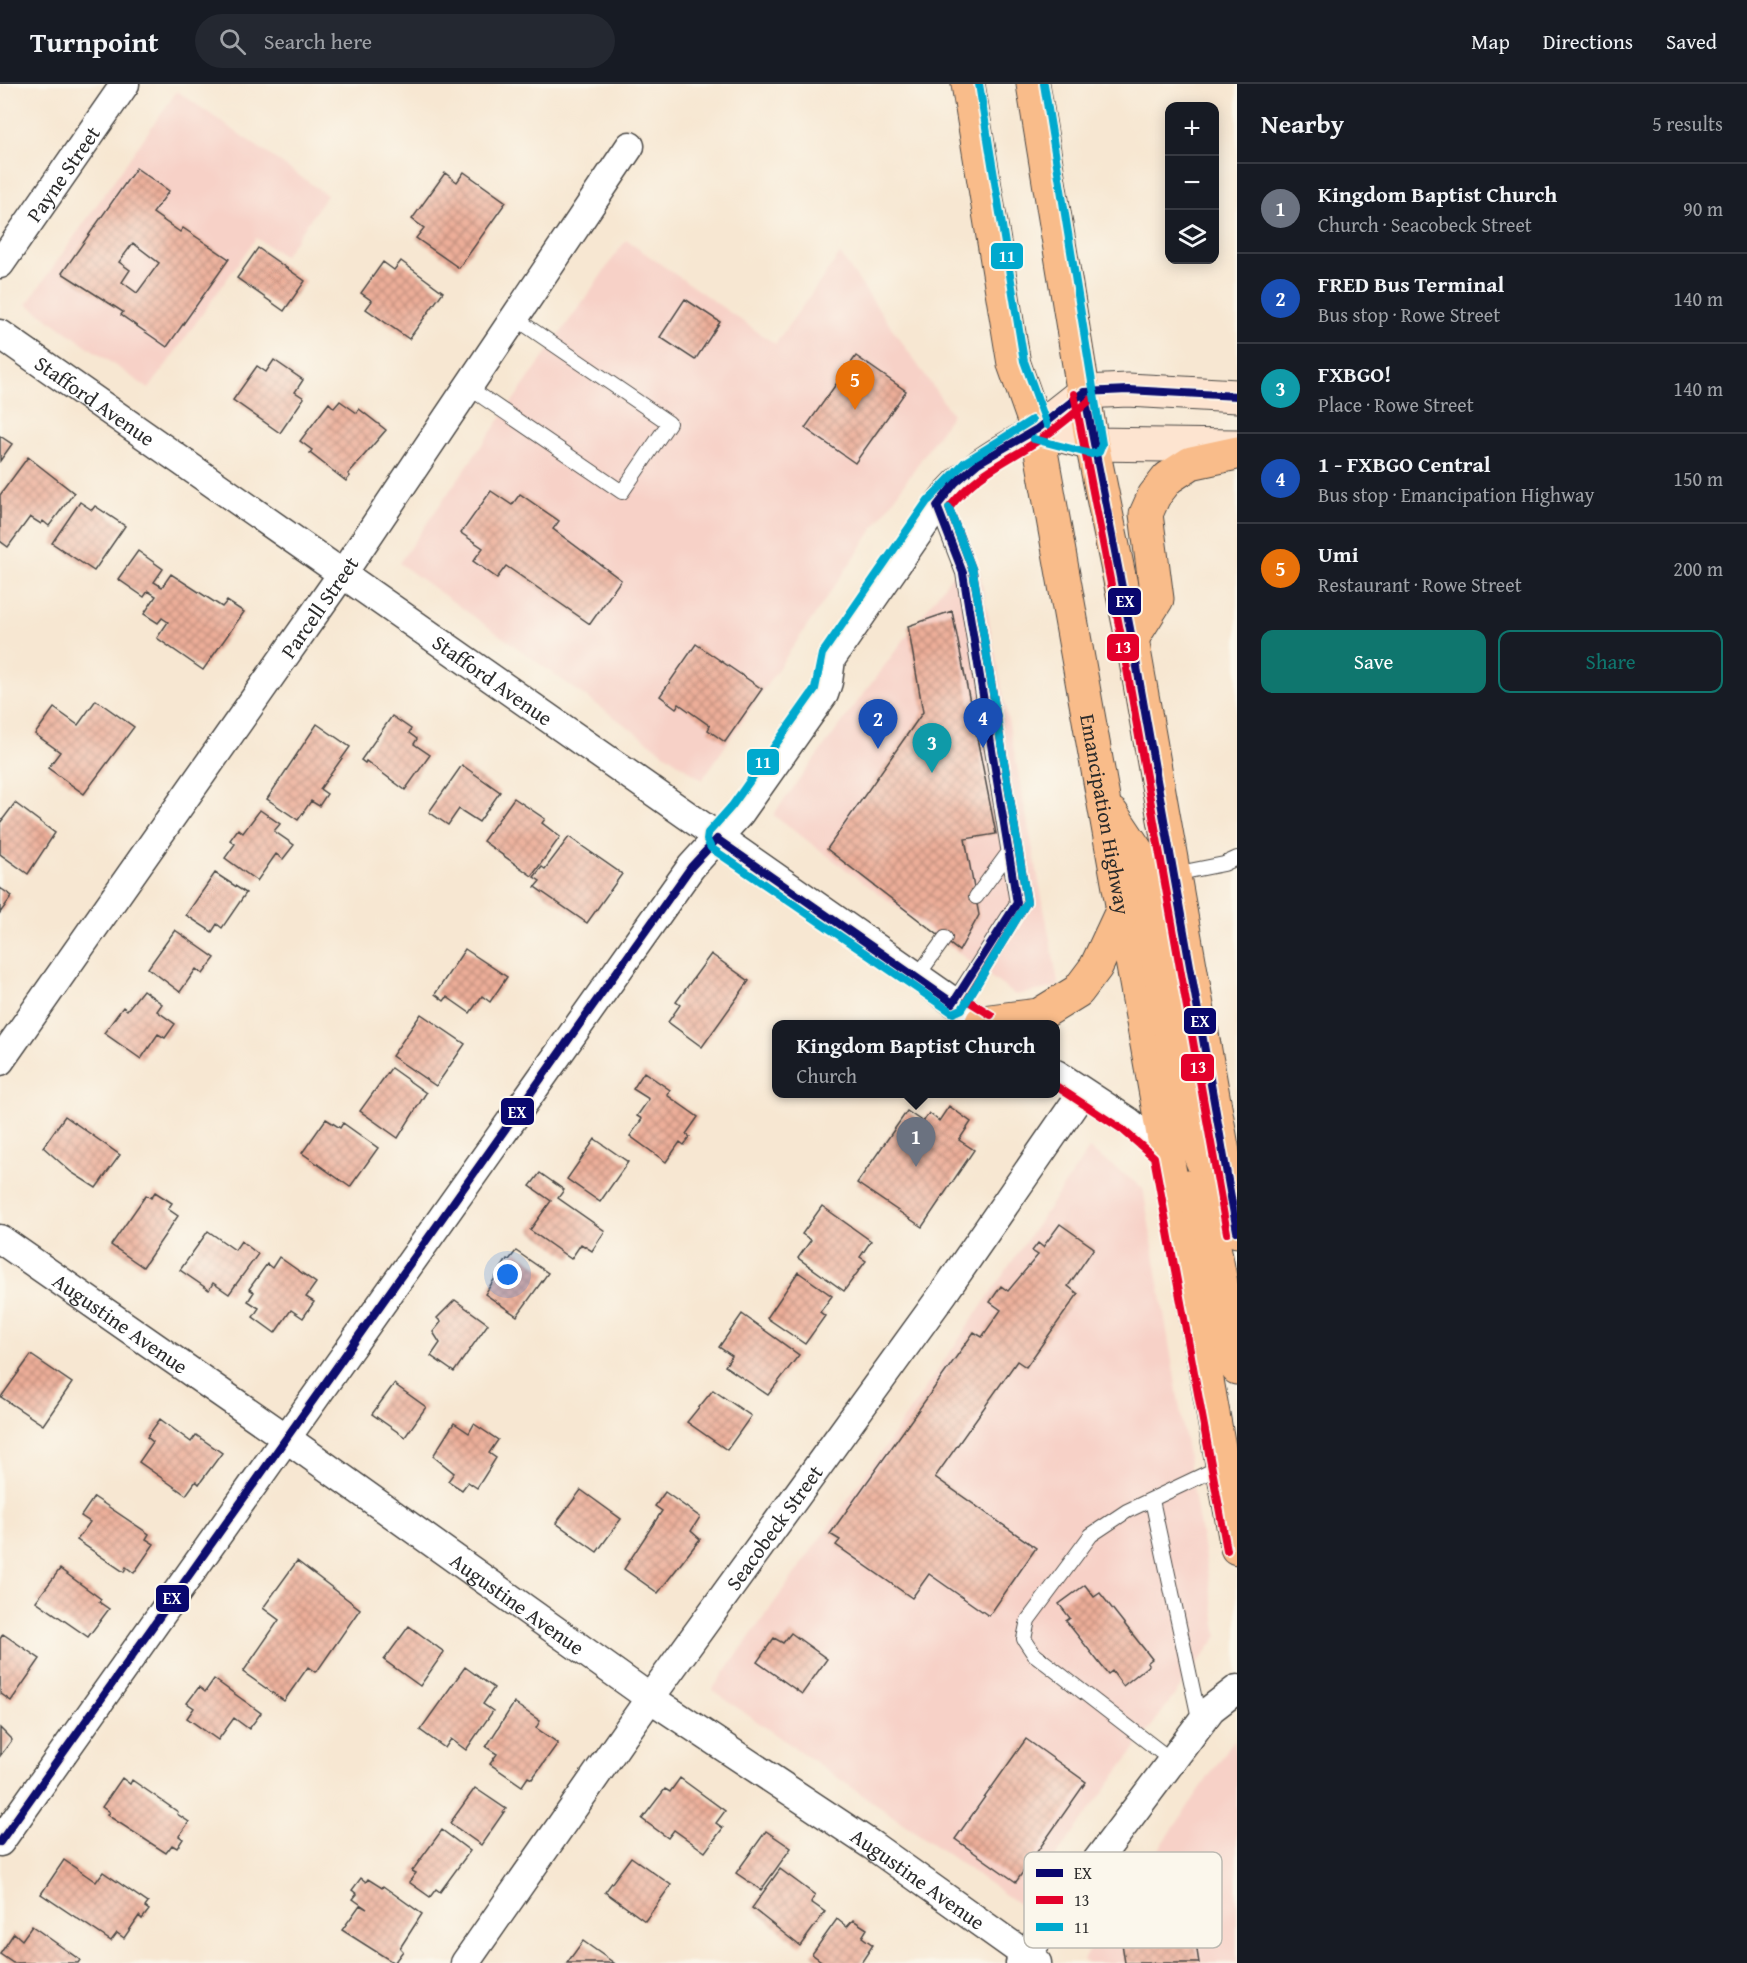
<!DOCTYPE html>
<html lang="en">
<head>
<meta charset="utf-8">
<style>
  :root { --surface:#171b24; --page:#242831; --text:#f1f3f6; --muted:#9ea1a6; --line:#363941; --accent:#0f766e }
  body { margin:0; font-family:"Gentium Book Plus",serif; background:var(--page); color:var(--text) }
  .controls { position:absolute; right:18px; top:18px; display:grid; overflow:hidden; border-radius:12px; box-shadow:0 3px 15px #0003 }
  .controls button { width:54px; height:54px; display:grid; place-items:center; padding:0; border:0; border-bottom:2px solid var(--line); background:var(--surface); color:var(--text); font:30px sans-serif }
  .you { position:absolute; left:508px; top:1191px; width:21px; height:21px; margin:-15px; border:4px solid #fff; border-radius:50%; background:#1a73e8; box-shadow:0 0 0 9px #1a73e833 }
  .badge { display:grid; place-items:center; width:39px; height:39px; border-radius:50%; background:var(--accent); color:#fff; font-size:20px; font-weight:700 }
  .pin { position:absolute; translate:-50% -50px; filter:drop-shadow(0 2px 3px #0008) }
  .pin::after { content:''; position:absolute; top:32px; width:21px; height:18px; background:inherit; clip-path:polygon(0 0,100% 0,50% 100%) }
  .popup { position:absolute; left:772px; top:936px; width:288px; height:78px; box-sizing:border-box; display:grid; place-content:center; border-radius:12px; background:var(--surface); filter:drop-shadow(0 2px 4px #0005); font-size:20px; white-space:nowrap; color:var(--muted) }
  .popup b { font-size:22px; color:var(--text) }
  .popup::after { content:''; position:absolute; left:50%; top:100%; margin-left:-12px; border:12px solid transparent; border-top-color:var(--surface) }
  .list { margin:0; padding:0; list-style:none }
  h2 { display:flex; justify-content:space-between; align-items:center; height:78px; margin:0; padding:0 24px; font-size:26px }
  h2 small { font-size:20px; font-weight:400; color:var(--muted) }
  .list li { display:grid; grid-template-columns:39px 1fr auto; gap:18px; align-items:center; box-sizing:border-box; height:90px; padding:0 24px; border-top:2px solid var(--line) }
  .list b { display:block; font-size:22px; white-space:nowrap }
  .list p { margin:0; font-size:20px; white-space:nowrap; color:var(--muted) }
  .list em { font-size:20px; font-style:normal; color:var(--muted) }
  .actions { display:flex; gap:12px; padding:18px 24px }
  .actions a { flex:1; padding:14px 0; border:2px solid var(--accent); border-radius:12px; text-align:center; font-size:21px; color:var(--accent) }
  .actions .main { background:var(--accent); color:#fff }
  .icon { flex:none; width:33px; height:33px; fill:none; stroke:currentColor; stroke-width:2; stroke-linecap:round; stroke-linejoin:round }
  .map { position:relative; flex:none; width:1237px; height:1879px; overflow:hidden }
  header { display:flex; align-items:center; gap:36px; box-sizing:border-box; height:84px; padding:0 30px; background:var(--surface); border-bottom:2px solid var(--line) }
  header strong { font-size:28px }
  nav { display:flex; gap:33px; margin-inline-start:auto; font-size:21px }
  .search { width:420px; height:54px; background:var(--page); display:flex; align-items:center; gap:15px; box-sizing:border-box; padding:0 21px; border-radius:33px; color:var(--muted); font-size:22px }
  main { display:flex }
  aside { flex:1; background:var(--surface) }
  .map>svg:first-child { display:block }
</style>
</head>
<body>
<header>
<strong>Turnpoint</strong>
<div class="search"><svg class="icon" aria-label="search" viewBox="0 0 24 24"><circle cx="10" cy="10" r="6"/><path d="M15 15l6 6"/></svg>Search here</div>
<nav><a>Map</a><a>Directions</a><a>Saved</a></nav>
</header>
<main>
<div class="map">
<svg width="1237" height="1879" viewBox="0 0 1237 1879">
  <defs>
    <pattern id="building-cross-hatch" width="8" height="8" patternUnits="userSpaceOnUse" patternTransform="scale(1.5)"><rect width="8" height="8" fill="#edae99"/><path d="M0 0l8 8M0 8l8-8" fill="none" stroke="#c08e7d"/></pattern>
  </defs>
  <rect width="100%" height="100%" fill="#fbf7ec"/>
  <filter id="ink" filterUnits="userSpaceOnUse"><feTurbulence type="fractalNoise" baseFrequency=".0167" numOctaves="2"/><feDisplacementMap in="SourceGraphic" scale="12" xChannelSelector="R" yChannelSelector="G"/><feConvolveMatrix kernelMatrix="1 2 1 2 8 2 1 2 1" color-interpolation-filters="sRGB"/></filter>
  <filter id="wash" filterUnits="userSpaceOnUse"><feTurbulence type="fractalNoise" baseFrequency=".008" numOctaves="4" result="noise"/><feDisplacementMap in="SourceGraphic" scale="24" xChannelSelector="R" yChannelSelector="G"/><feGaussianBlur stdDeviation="1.35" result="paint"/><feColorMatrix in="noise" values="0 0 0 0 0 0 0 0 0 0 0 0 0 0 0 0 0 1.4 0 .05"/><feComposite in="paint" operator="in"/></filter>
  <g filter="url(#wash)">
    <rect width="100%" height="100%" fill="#f7e7d2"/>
    <!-- built -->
    <path fill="#f7d1c7" d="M177,7L327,111L284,172L256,154L149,305L27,220Z
      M626,156L775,260L840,170L952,330L702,696L399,479Z
      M965,474L979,484L1059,903L1015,911L773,731Z
      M1089,1065L1143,1104L1218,1552L1020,1821L712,1606L888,1359Z
      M1233,1657L1237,1679V1879H1087L1083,1876Z"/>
    <g id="blocks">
      <!-- building -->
      <path fill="url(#building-cross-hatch)" fill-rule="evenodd" d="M136,84L169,107L153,129L180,148L183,144L229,175L167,263L121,231L123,228L62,189ZM133,159L159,179L137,209L122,198L130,186L119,178Z
        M464,88L506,118L459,184L416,154L424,144L412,135L445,89L457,98Z
        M258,164L305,197L284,227L237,194Z
        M401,177L443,208L409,255L366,225L372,217L361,209L383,178L394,186Z
        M685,215L720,238L695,276L660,253Z
        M856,272L906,307L855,379L805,344Z
        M274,276L303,296L295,308L304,314L280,349L233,316L257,282L266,288Z
        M340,317L357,329L359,325L386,346L348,390L350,392L346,397L310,369L312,366L300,357L329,319L334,324Z
        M0,352L12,360L0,377Z
        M28,373L74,409L49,442L43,437L41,440L30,433L8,463L0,457V411Z
        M491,407L512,421L520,410L559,437L553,445L621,496L590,540L506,482L497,494L473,477L483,464L461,449Z
        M80,418L92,426L95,422L125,442L94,487L52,459Z
        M138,467L163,485L154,498L162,503L171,490L222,523L227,517L244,528L203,586L157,554L168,538L162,534L158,539L144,530L156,512L148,507L144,513L118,495Z
        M952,527L996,750L965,755L979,831L959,867L827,765L923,628L908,542Z
        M696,560L762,605L725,658L708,646L710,642L679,620L676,624L660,612Z
        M96,616L134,643L84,710L48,684L60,668L35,650L54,624L78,641Z
        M392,632L411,645L409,649L417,655L414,660L430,671L405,706L366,677L365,679L361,676Z
        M317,640L350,663L320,705L327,710L319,722L311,717L298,736L267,715Z
        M462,681L500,708L479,738L459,725L448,741L429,728Z
        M514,714L545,735L542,739L560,753L532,792L483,757Z
        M15,719L55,749L28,790L0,770V739Z
        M260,726L280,740L274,747L294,761L283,775L276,770L257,797L225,774L235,760L230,756L238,745L243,749Z
        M569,753L622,790L587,839L535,803L540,797L534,793L542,783L545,785Z
        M215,789L246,809L222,844L217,840L212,848L186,831Z
        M0,804L12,812L0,829Z
        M175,846L215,874L203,890L196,885L180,908L148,884Z
        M465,865L507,893L490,918L482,912L470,929L447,913L444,917L435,910Z
        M711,870L749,897L702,963L668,938L680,921L676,918Z
        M143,906L162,920L157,927L175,940L165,954L158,950L141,975L104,949L123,923L127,926Z
        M421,930L465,960L436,1002L392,972Z
        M391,984L426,1009L398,1054L360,1027Z
        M644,988L670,1006L667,1011L698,1033L686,1050L690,1053L684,1061L680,1058L666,1078L630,1052L642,1035L637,1032L649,1015L633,1005Z
        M949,1022L971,1038L959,1056L974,1066L922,1143L857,1099L907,1027L923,1038L929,1029L939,1037Z
        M65,1032L120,1071L96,1104L71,1088L43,1063Z
        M326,1035L340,1044L343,1039L378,1064L350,1103L302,1069Z
        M595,1055L628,1078L600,1118L567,1095Z
        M540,1089L564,1106L558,1114L605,1147L592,1167L581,1160L571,1175L530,1146L551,1117L530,1102Z
        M155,1108L172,1119L168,1125L178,1132L143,1183L111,1161L146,1111L151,1114Z
        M822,1122L871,1157L860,1173L866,1177L844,1207L798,1174L811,1156L802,1150Z
        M1060,1140L1094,1164L1068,1202L1078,1210L1026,1283L1017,1277L935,1393L1036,1464L989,1532L929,1490L912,1514L836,1461L840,1456L830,1450L974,1248L982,1253L1001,1226L990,1218L1001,1202L1008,1207L1038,1171L1032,1167L1038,1159L1043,1163Z
        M208,1147L235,1166L241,1157L258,1170L229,1210L213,1199L209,1206L180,1186Z
        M516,1167L548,1189L517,1232L485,1210L507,1175L509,1176Z
        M279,1173L316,1199L306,1213L314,1218L303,1234L291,1226L275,1249L253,1233L259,1224L248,1217L254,1208L249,1205L267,1180L272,1184Z
        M798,1188L832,1212L820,1228L825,1232L805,1260L767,1234Z
        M455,1216L488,1240L454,1288L431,1272L440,1259L433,1248L441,1238L437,1234Z
        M742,1230L799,1271L768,1311L725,1282L732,1272L719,1263Z
        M31,1271L72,1299L43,1341L1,1313Z
        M394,1300L426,1323L405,1353L372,1330Z
        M713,1306L751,1332L727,1366L687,1338Z
        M160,1335L191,1358L196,1351L222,1369L199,1400L196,1397L186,1411L139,1378L153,1358L147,1353Z
        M454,1339L469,1349L474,1340L498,1356L489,1369L496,1374L477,1404L468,1398L462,1406L448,1397L454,1389L433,1372Z
        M581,1406L621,1435L597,1468L556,1439Z
        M665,1408L700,1433L691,1447L700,1455L658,1509L624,1485L662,1427L655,1422Z
        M94,1413L149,1450L146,1455L154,1460L134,1489L126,1483L124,1488L77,1456L90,1438L81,1432Z
        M297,1477L360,1525L318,1586L315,1588L308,1583L284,1617L243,1588L279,1536L263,1524Z
        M60,1485L101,1515L99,1518L109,1525L88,1553L36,1517Z
        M1085,1501L1094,1513L1100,1509L1152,1575L1147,1579L1149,1581L1123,1602L1112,1587L1108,1590L1066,1537L1070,1534L1059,1520Z
        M409,1542L444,1568L420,1602L384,1576Z
        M791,1549L827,1575L802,1610L757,1578L774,1554L783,1559Z
        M3,1550L40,1575L11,1617L0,1609V1555Z
        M465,1583L494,1604L483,1620L493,1627L466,1666L451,1655L445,1664L420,1646Z
        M214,1595L261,1629L249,1645L234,1634L218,1656L187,1634L194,1624L187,1619L199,1603L205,1608Z
        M514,1619L540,1637L536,1644L558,1659L532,1695L528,1693L522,1702L490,1680L497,1670L486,1663Z
        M0,1644L12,1656L0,1672Z
        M1026,1655L1086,1698L1016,1798L955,1755Z
        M122,1694L130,1700L132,1696L178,1728L177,1730L189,1738L179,1752L183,1755L177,1764L172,1761L166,1769L107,1731L109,1728L102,1723Z
        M680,1694L725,1727L716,1739L723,1744L705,1768L674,1746L668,1754L642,1735L665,1705L670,1708Z
        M475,1704L506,1725L481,1761L450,1739Z
        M442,1746L470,1767L440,1808L436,1805L430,1813L409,1798L416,1789L412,1787Z
        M766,1747L791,1764L761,1806L736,1789Z
        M631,1773L671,1801L645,1837L605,1808Z
        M64,1776L96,1798L103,1788L148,1819L145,1823L149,1826L142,1835L139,1832L124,1854L117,1849L111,1857L41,1810Z
        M780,1785L815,1811L811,1818L825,1828L800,1862L752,1824Z
        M1184,1789L1195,1841H1193L1199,1879H1125L1117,1826L1128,1825L1126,1814L1142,1811L1140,1796Z
        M361,1794L366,1798L368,1795L382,1804L383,1802L422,1830L400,1864L403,1867L394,1879L342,1846L360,1821L367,1825L353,1815L357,1810L352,1806Z
        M837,1835L847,1843L853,1836L867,1845L862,1853L873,1861L861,1879H824L812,1870Z
        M32,1842L80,1876L78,1879H13L0,1870L14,1849L22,1856Z
        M583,1857L614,1879H567Z"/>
    </g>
  </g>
  <g filter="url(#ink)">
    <use href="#blocks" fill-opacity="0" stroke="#4a4744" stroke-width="1.5"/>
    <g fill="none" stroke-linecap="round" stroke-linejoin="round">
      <!-- lane casing -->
      <g stroke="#4a4744" stroke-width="16">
        <path id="lane" d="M468,303L622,408L669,339L515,234
          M937,422L963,489L1017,819L953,919
          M1174,790L1224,780L1237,774
          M976,813L1009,768
          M916,894L945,854
          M1152,1416L1200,1639
          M1171,1676L1034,1570L1024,1555L1028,1536L1091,1451L1127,1427L1222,1382"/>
      </g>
      <!-- street casing -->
      <g stroke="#4a4744" stroke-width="31">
        <g id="street">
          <path id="s1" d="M0,180L125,0"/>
          <path id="s2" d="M0,250C329,479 656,712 985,940"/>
          <path id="s3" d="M0,977L343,489L630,62"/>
          <path d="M1056,990L1129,1038L1164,1067"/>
          <path id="s4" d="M0,1155L286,1354L650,1614L873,1762L1037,1879"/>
          <path d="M0,1758L691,783L740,729L824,610L828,598L831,575L937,422C966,384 996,368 1037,345"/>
          <path id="s5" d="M465,1879L650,1614L943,1210L1082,1009"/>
          <path d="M1020,1879L1211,1625L1237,1605"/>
        </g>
      </g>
      <!-- secondary casing -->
      <g stroke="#4a4744" stroke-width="35">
        <path id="secondary" d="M1037,345L1084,308L1128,306L1237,312
          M1037,345L1092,360L1237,362"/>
      </g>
      <!-- primary casing -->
      <g stroke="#4a4744" stroke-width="35">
        <g id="primary">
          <path id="s6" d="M968,0L1014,280L1037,345L1237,1464"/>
          <path d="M1033,0L1092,360L1132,555L1237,1147"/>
          <path d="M1132,555L1157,515L1146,430L1154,412L1168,394L1191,379L1237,369"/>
          <path d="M1112,730L1140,772L1187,1041L1221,1121"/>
          <path d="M982,938L1039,931L1078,907L1096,883L1123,825"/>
          <path d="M1187,1103L1210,1141L1237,1284"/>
        </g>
      </g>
      <!-- lane -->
      <use href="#lane" stroke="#fff" stroke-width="14"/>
      <!-- street -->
      <use href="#street" stroke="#fff" stroke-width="28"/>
      <!-- secondary -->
      <use href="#secondary" stroke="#fde4d0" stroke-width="33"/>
      <!-- primary -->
      <use href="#primary" stroke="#f9bc8a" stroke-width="33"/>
      <!-- bus-1 casing -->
      <g stroke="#fbf7ec" stroke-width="12">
        <path id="bus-1" d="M1084,308L1132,555L1237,1147
          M0,1758L691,783L717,755L953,919L1017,819L963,489L937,422L955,399L978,379L1037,345L1084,308L1128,306L1237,312"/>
      </g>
      <!-- bus-2 casing -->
      <g stroke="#fbf7ec" stroke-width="12">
        <path id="bus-2" d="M1074,310L1122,557L1227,1149
          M991,931L967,916L1027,818L973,487L949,424C978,387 1005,379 1042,354C1059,343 1075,329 1090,316
          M1056,1002L1123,1046L1154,1073L1227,1466"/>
      </g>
      <!-- bus-3 casing -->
      <g stroke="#fbf7ec" stroke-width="12">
        <path id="bus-3" d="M979,0L1024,277L1047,341
          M1034,355L1091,370L1099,368L1102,360L1044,0
          M928,416L822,570L815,605L732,722L708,749L707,756L711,764L953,929L962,925L1027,818L973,487L949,424
          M929,416L964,379L1032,336"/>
      </g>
      <!-- bus-1 -->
      <use href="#bus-1" stroke="#09076e" stroke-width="8"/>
      <!-- bus-2 -->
      <use href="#bus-2" stroke="#e4002b" stroke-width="8"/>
      <!-- bus-3 -->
      <use href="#bus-3" stroke="#00a9ce" stroke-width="8"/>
    </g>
  </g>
  <g text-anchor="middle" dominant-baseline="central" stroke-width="4.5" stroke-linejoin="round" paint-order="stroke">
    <!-- street labels -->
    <g font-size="21" fill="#2b2b2b" stroke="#fbf7ec">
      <text stroke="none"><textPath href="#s1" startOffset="110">Payne Street</textPath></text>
      <text stroke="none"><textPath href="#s2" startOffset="116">Stafford Avenue</textPath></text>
      <text stroke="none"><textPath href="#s3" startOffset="555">Parcell Street</textPath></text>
      <text stroke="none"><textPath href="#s2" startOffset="602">Stafford Avenue</textPath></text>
      <text stroke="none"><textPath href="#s6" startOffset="744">Emancipation Highway</textPath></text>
      <text stroke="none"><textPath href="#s4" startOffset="147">Augustine Avenue</textPath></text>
      <text stroke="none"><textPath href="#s5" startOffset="534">Seacobeck Street</textPath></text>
      <text stroke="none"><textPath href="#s4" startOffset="633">Augustine Avenue</textPath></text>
      <text stroke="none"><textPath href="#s4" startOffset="1119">Augustine Avenue</textPath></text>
    </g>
  </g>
  <!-- legend -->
  <rect x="1024" y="1768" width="198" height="96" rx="9" fill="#fbf7ec" stroke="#bdbab2" stroke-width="1.5"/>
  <rect x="1036" y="1785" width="27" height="8" fill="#09076e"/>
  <rect x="1036" y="1812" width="27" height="8" fill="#e4002b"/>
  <rect x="1036" y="1839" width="27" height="8" fill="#00a9ce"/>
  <g font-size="16" fill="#2b2b2b">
    <text x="1074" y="1795">EX</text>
    <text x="1074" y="1822">13</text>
    <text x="1074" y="1849">11</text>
  </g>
  <g stroke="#fbf7ec" stroke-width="2">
    <rect x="990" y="158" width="34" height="28" rx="6" fill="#00a9ce"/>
    <rect x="1107" y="503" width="35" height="29" rx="6" fill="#09076e"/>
    <rect x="1106" y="549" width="34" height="29" rx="6" fill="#e4002b"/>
    <rect x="746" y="664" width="34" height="28" rx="6" fill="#00a9ce"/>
    <rect x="1183" y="923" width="34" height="28" rx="6" fill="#09076e"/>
    <rect x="1180" y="969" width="35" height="29" rx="6" fill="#e4002b"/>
    <rect x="500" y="1013" width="35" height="29" rx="6" fill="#09076e"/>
    <rect x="155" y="1500" width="35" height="29" rx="6" fill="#09076e"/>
  </g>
  <g font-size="16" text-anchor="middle" font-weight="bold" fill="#fff">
    <text x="1007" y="178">11</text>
    <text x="1125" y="523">EX</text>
    <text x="1123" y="569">13</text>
    <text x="763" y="684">11</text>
    <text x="1200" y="943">EX</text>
    <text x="1198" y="989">13</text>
    <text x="517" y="1034">EX</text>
    <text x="172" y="1520">EX</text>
  </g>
</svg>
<div class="controls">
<button>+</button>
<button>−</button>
<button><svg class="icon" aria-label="layers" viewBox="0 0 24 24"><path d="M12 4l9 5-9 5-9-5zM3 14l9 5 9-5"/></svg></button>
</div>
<div class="you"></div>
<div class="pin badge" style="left:916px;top:1083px;background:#6b7280">1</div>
<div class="popup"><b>Kingdom Baptist Church</b>Church</div>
<div class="pin badge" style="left:878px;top:665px;background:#1a4fb4">2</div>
<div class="pin badge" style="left:932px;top:689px;background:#0f9aa8">3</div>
<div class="pin badge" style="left:983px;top:664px;background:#1a4fb4">4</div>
<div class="pin badge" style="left:855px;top:326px;background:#e8710a">5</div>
</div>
<aside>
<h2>Nearby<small>5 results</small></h2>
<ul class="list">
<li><span class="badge" style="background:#6b7280">1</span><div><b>Kingdom Baptist Church</b><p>Church · Seacobeck Street</p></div><em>90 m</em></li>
<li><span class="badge" style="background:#1a4fb4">2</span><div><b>FRED Bus Terminal</b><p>Bus stop · Rowe Street</p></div><em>140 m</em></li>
<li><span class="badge" style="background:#0f9aa8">3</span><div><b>FXBGO!</b><p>Place · Rowe Street</p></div><em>140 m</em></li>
<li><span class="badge" style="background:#1a4fb4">4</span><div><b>1 - FXBGO Central</b><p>Bus stop · Emancipation Highway</p></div><em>150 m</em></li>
<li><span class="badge" style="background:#e8710a">5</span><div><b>Umi</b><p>Restaurant · Rowe Street</p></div><em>200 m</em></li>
</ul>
<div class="actions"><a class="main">Save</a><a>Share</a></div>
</aside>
</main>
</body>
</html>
